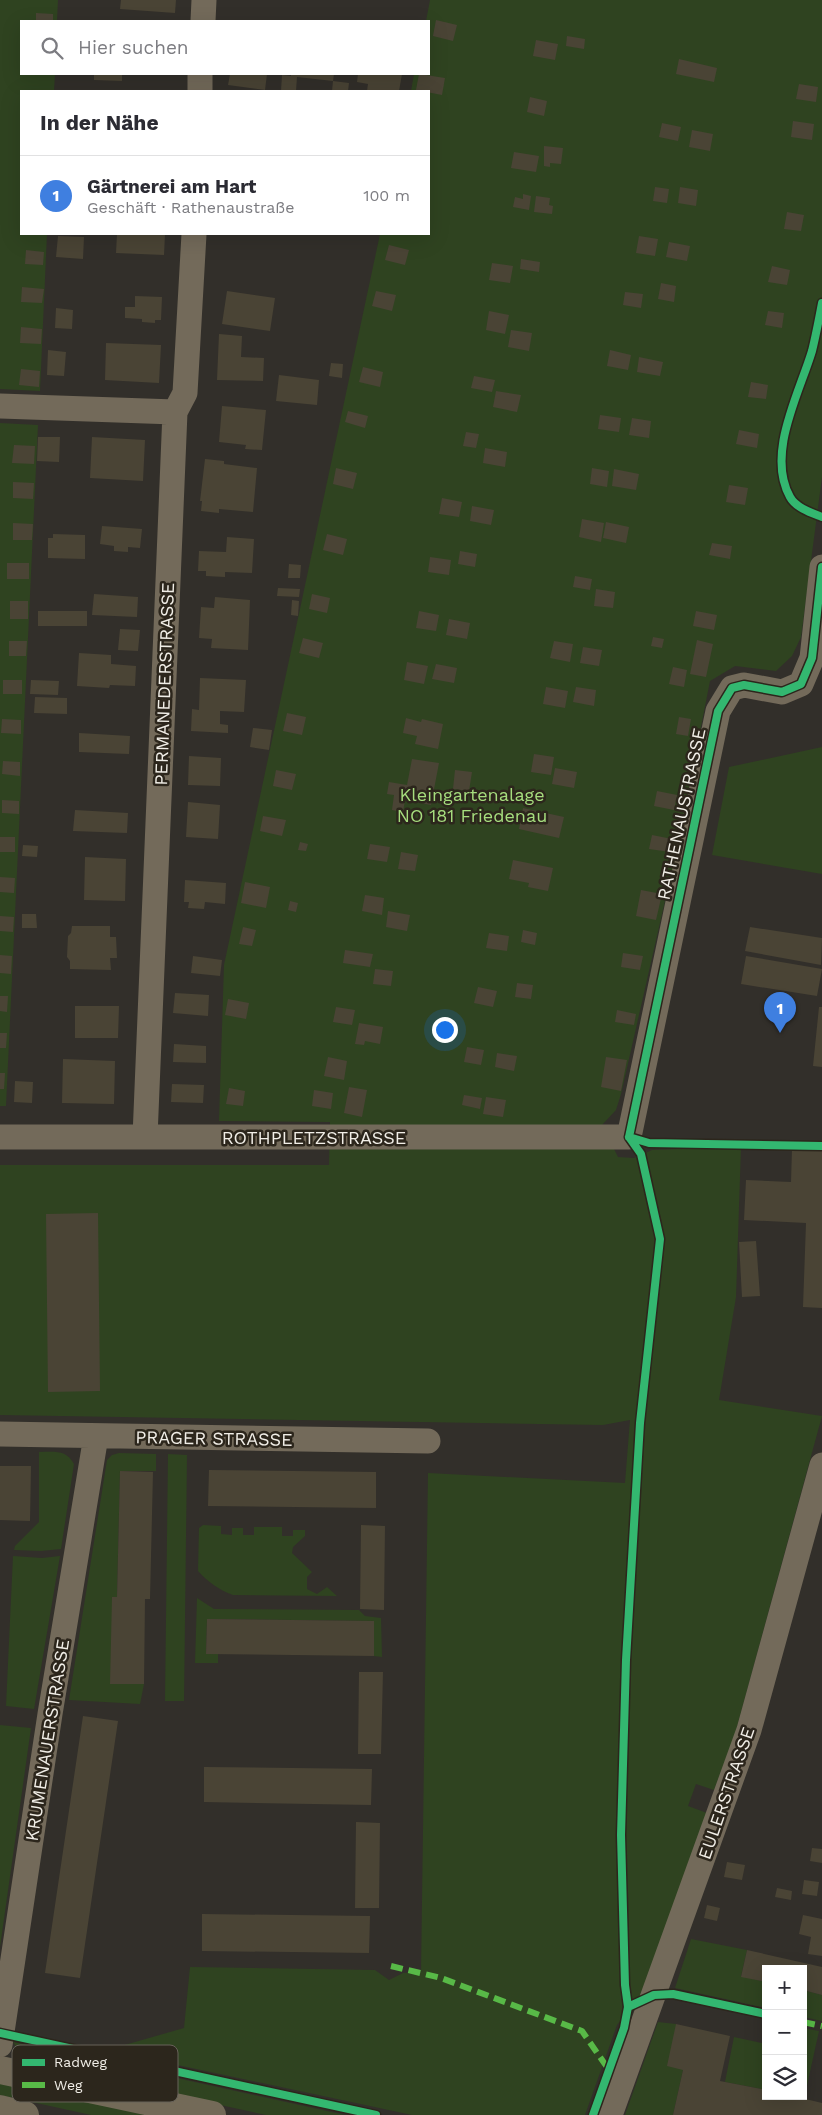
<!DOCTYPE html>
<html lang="de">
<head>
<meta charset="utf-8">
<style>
  :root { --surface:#fff; --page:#f2f2f3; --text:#2b2b33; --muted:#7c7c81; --line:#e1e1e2; --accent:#0b8043 }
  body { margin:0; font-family:"Work Sans",sans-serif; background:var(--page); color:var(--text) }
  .controls { position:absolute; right:15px; bottom:15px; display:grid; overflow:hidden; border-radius:0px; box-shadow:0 5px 20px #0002 }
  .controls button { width:45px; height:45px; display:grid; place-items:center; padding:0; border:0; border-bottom:1px solid var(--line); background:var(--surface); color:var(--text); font:25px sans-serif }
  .you { position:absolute; left:444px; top:1029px; width:18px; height:18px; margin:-12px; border:4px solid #fff; border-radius:50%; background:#1a73e8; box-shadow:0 0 0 8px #1a73e833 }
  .badge { display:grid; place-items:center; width:32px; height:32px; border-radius:50%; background:var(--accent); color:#fff; font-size:16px; font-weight:700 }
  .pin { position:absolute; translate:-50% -41px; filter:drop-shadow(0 1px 2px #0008) }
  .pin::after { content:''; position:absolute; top:26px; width:18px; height:15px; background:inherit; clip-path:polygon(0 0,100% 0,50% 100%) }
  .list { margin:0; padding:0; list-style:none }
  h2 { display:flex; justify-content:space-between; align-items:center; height:65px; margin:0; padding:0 20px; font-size:21px }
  h2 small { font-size:16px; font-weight:400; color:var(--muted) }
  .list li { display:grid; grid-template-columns:32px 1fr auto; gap:15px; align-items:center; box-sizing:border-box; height:80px; padding:0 20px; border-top:1px solid var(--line) }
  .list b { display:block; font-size:19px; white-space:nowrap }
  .list p { margin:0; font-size:16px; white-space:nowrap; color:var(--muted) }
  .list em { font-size:16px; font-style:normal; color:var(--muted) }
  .icon { flex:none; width:28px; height:28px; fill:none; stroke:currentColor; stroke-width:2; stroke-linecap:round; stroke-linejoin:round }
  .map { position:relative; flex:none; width:822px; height:2115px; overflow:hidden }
  .search { position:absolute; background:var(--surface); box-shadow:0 5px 20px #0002; left:20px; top:20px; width:410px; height:55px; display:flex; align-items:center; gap:12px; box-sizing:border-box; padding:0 18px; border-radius:0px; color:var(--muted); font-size:19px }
  .panel { position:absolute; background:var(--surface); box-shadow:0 5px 20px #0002; left:20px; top:90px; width:410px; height:145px; border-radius:0px }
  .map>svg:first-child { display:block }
</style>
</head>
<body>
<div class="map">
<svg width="822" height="2115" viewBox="0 0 822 2115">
  <rect width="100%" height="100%" fill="#322f2a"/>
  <!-- green -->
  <path fill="#2f4320" d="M0,0H58L57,21H21V74H55L54,91H21V234H47L40,391L0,389Z
    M430,0H822V477L801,637L792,656L776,671L735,666L710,681L677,848L621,1094L616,1110L602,1125L618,1157L634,1158L652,1150L741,1147L736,1297L719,1400L822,1416L734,1738L714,1790L696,1784L688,1806L707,1813L644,1994L617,2025L585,2115H412L107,2050L184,2028L190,1967L375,1970L389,1980L403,1973L421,1972L428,1473L625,1483L630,1420L603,1425L0,1415V1165H329L330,1122L219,1121L224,965L380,234H429V91H411L414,74H429V21H426Z
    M0,423L38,425L6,1106H0Z
    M822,747V874L712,855L729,767Z
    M39,1452C54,1452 66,1449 74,1464L61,1549L41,1551L14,1550L15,1546L39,1522Z
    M119,1453L156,1454V1471H120L117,1597L111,1684H144L140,1704L69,1700L107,1460L112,1455Z
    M168,1454L187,1455L184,1701H165Z
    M203,1525L221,1526V1534L232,1535V1528H243V1535H254V1527H282V1536H293V1530H305V1536L293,1547L292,1553L312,1572L307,1577V1589L317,1594L327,1587L337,1596L233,1595C219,1590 208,1582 198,1571L199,1528Z
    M13,1556L42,1558L60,1556L34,1709L6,1706Z
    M197,1598L214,1609L359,1610L365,1616L381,1618L382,1657L374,1656L373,1621L207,1619L206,1654H218V1663H195Z
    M0,1725L31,1728L0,1947Z
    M691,1939L747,1950L741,1976L766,1982V2008L675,1988Z
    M803,1990L822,1995V2021L803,2017Z
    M658,2022L676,2024L683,2070L673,2115H625Z
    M803,2028L819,2031L804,2099L793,2096H803Z
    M734,2037L766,2044V2090L725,2082Z
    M13,2042L345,2115H266L72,2073L31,2063L23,2058Z
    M0,2079L162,2115H91L0,2095Z"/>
  <!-- building -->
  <path fill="#4a4435" d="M121,0H176L175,13L120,9Z
    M36,13L53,14V21H36Z
    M436,20L457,25L453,41L433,36Z
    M567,36L585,39L584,49L566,46Z
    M536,40L558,44L555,60L533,56Z
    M679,59L717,68L714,82L676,74Z
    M94,74H122V81L94,80Z
    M230,74H267L265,90L228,85Z
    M291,74H334L333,81L297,77L296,91H281L282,75L291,76Z
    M358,74H402L399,91H367L368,84L357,82Z
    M419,74L445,78L442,95L416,90Z
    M333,81L349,83L348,91H332Z
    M799,84L818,87L816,102L796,99Z
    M530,97L547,101L544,116L527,112Z
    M793,121L814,124L812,140L791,137Z
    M662,123L681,127L678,141L659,137Z
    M692,130L713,134L710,151L689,147Z
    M544,146L563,148L561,164L550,163V167L544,166Z
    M514,152L539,156L536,172L511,168Z
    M655,187L669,189L667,203L653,201Z
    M680,187L698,190L696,206L678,203Z
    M523,194L531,196L529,210L513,207L515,197L523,199Z
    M536,196L550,198L549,205L553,206L552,214L534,212Z
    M787,212L804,215L801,231L784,229Z
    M117,234H165L164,255L116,253Z
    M58,236L84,237L83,259L56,257Z
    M639,236L658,239L655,256L636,253Z
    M669,242L690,246L687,261L666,257Z
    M389,245L409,250L405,265L385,260Z
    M26,250L44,252L43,265L25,264Z
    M521,259L540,262L539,272L520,269Z
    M492,263L513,266L510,283L489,280Z
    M772,266L790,270L787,285L768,282Z
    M661,283L676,286L674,302L658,299Z
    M22,287L44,289L42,303L21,302Z
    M227,291L275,298L270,331L222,324Z
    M376,291L396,295L392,311L372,306Z
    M625,292L643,294L641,308L623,305Z
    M135,296L162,297L161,320H155V323L142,322V319L125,318V307H135Z
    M56,308L73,310L72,329L55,328Z
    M489,311L509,315L505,334L486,330Z
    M768,311L784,313L782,328L765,325Z
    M21,327L42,329L41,344L20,343Z
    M511,330L532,333L529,351L508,347Z
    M219,334L242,336L241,357L264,358L263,381L217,380Z
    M106,343L161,345L159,383L105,380Z
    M48,350L66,352L64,376L47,375Z
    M610,350L631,355L628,370L607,366Z
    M639,357L663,362L660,376L637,372Z
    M331,363L343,364L342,378L329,376Z
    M363,367L383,372L380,387L359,382Z
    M21,369L40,371L39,387L19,385Z
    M279,375L319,380L317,405L276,401Z
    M474,376L495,380L492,392L471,388Z
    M751,382L768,385L766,399L748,397Z
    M496,391L521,395L517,412L493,407Z
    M222,406L266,410L262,450L245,449L246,445L219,442Z
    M348,411L368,416L365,428L345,422Z
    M600,415L621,418L619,432L598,429Z
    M632,418L651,421L649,438L629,435Z
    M739,430L759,434L757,448L736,444Z
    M466,432L479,434L476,448L463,446Z
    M38,437H60L59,462L37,461Z
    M92,437L145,440L143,481L90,478Z
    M14,445L35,446L34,464L12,463Z
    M485,448L507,452L505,467L483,463Z
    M205,459L224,461V464L257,468L253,512L219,509V513L201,511L202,501H200Z
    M336,468L357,473L353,489L333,484Z
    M592,468L609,471L607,487L590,484Z
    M614,469L639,474L636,490L612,486Z
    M13,482L34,483L33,499L13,498Z
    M729,485L748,488L745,505L726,502Z
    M442,498L462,502L459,517L439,514Z
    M472,506L494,510L491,525L470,521Z
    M582,519L604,523L601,542L579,537Z
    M606,522L629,527L626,543L603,538Z
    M13,523L33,524L32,540H13Z
    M102,526L142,529L140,548L128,547V552L114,551V546L100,544Z
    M53,534L85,535V559L48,558V538H53Z
    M327,534L347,539L343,555L323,550Z
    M227,537L254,539L252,573L225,572V577L206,576V571H198L199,551L226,552Z
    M712,543L732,546L730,559L709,555Z
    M460,551L477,554L475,567L458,564Z
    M430,557L451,560L449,575L428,572Z
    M7,563H29V579H7Z
    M289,564L301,565L300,578H288Z
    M575,576L592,579L590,590L573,587Z
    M278,588L300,589L299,597L277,596Z
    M596,589L615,592L613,608L594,606Z
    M94,594L138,597L137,617L92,615Z
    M312,594L330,598L327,613L309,609Z
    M215,597L250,600L248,650L211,648L212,639L199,638L201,607L214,608Z
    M292,600L299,601L298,616L291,615Z
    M10,601H28V619H10Z
    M38,611H87V626H38Z
    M419,611L439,615L436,631L416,628Z
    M696,611L717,615L714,630L693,626Z
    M449,619L470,623L467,639L446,635Z
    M120,629L140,630L138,651L118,650Z
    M653,637L664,639L662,648L651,646Z
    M303,638L323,643L319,658L299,653Z
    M697,640L713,644L706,677L690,674Z
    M9,641H27L26,656H9Z
    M554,641L573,644L570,662L550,658Z
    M583,647L602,650L599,666L580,663Z
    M79,653L111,655V664L136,666L135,686L110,685L109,688L77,686Z
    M407,662L428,666L424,684L404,680Z
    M436,664L457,668L454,683L432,679Z
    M673,667L687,670L684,687L669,684Z
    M200,678L246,680L244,712L220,711V724L228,725V733L191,731L192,709L199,710Z
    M3,680H22V694H3Z
    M31,680L59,681L58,695L30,694Z
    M546,687L568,691L565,708L543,704Z
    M576,687L596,690L594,706L573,702Z
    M35,697L67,698V714L34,713Z
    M287,713L306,717L302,735L283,731Z
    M679,717L691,719L688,736L676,734Z
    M406,718L421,722L422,719L443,724L438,749L415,744L417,736L403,733Z
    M2,719L21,720V734L1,733Z
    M253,728L272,730L269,750L250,747Z
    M79,733L130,736L129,754L79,752Z
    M534,754L554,757L551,775L531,772Z
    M189,756L221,758L220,786L188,785Z
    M412,759L439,763L431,805L405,800L403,812L392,810L394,795L387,794L389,782L407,785Z
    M3,761L20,762V776L2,774Z
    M555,768L577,772L574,788L552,784Z
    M276,770L296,774L292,790L273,786Z
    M455,770L472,772L469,791L453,789Z
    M657,791L677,795L674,810L654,806Z
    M2,800L19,801V814L2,813Z
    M188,802L220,805L218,839L186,837Z
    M523,808L564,817L559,838L519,829Z
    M75,810L128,813L127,833L73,831Z
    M263,816L286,820L282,836L260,831Z
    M652,835L672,839L670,852L649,849Z
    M0,837H15V852H0Z
    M300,842L308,844L306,851L298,850Z
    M370,844L390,847L387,862L367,859Z
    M23,845L38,846L37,857L22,856Z
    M401,852L418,855L415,871L398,869Z
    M85,857L126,859L125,901L84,900Z
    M513,860L553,868L548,891L528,887L529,883L509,879Z
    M0,877L15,878L14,893L0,892Z
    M185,880L226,883L225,904L205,902L204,909L188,908L189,902H184Z
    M245,882L270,887L266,908L241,903Z
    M641,890L662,894L656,920L636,916Z
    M365,895L384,898L382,915L362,911Z
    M290,901L298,903L296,912L288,910Z
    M388,911L410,915L407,931L386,927Z
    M22,914H36L37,928H22Z
    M0,916L14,917L13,932L0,931Z
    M72,926H110V937H116L117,958H110L111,970L70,969V961L67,957L68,936L71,933Z
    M243,927L256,930L252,946L239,944Z
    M750,927L822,938L821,965L745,951Z
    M523,930L537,933L535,945L521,942Z
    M489,933L509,936L507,951L486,948Z
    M345,950L373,954L370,967L343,963Z
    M623,953L643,956L640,970L621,967Z
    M0,955L12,956L11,974L0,973Z
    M193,956L222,960L220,976L191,973Z
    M746,956L822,969L817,996L741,984Z
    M375,969L393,971L391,986L373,984Z
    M517,983L533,985L531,999L515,997Z
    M478,987L497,991L493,1007L474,1003Z
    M175,993L209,995L208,1016L173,1013Z
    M0,996H8L7,1012L0,1011Z
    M228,999L249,1003L246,1019L225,1015Z
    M75,1006H119L118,1038H75Z
    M336,1007L355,1010L352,1025L333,1022Z
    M819,1007H822V1067L813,1066Z
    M617,1010L636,1014L634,1025L615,1022Z
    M359,1023L383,1027L380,1044L365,1041L364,1045L355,1044Z
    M0,1033H7L6,1048H0Z
    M174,1044L206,1046V1063L173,1062Z
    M467,1047L484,1050L481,1065L464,1062Z
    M497,1053L517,1056L514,1071L495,1067Z
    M328,1057L347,1061L344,1080L324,1076Z
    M606,1057L627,1060L621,1091L601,1087Z
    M63,1059L115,1061L114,1104L62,1103Z
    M0,1073H5L4,1089H0Z
    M15,1081L33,1082L32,1103L14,1102Z
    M172,1084L204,1085L203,1103L171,1102Z
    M349,1087L367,1090L362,1117L344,1113Z
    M229,1088L245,1091L243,1106L226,1104Z
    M314,1090L333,1093L331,1109L312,1106Z
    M464,1095L482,1098L480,1109L462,1105Z
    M486,1097L506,1100L503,1117L483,1114Z
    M792,1149L822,1151V1308L803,1307L806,1223L744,1220L746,1180L791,1182Z
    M98,1213L100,1391L48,1392L46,1214Z
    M756,1241L760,1296L742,1297L739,1242Z
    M0,1466H31L30,1521L0,1520Z
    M209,1470L376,1472V1508L208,1506Z
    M120,1471L153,1472L150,1599H145L144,1684H110L112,1597H117Z
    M361,1525L385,1526L384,1610L360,1609Z
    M207,1619L374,1621V1656L206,1654Z
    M359,1672H383L381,1754H358Z
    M83,1716L118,1721L80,1978L45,1973Z
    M204,1767L372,1769L371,1805L204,1802Z
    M356,1822L380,1823L379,1908H355Z
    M812,1848L822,1849V1863L810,1861Z
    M727,1862L745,1865L742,1880L724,1877Z
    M804,1880L819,1882L817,1896L802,1894Z
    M777,1888L792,1891L791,1900L775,1897Z
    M707,1905L720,1908L717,1921L704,1918Z
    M202,1914L370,1916L369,1953L202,1951Z
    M803,1915L822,1919V1956L808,1954L811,1937L799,1934Z
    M747,1950L822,1967V1995L803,1990V1969H766V1982L741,1977Z
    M676,2024L730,2036L720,2081L766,2090V2096H793L822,2103V2115H673L683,2070L667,2066Z"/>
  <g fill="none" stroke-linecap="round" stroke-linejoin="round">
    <!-- street -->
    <path stroke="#736a5a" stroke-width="25" d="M203,21L204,0
      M200,91V74
      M0,406L175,412
      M0,1137H629L718,711L732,688L744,685L782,692L801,684L812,658L822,567
      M145,1137L175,412L185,393L194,234
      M0,1434L428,1441
      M0,2045L50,1714L96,1436
      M610,2115L749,1730L822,1465"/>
    <!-- primary -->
    <path stroke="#736a58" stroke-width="28" d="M0,2070L212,2115
      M0,2109L25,2115"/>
    <!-- quiet -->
    <path stroke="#58b947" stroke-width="6" stroke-dasharray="12 6" stroke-linecap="butt" d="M391,1966L441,1978L582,2031L609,2070
      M803,2022L822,2026"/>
    <!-- cycleway casing -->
    <g stroke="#2c261c" stroke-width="11">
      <path id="cycleway" d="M822,303C819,319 816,335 812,351C799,394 766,454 790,497C796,508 812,513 822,517
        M629,1137L718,711L732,688L744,685L782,692L801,684L812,658L822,567
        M629,1137L649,1143L822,1146
        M628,2007L654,1995L673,1994L766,2014
        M0,2033L376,2115
        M593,2115L624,2028L628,2007L625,1985L621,1835L626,1660L640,1423L660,1239L641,1154L629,1137"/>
    </g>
    <!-- cycleway -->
    <use href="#cycleway" stroke="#33b770" stroke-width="8"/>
  </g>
  <g text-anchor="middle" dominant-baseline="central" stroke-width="5" stroke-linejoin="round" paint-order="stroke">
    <!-- street labels -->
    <g font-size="18" fill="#f1eee7" stroke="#2c261c">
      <text transform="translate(164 684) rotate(-88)">PERMANEDERSTRASSE</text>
      <text transform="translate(681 814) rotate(-78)">RATHENAUSTRASSE</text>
      <text x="314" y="1137">ROTHPLETZSTRASSE</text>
      <text transform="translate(214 1438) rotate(1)">PRAGER STRASSE</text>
      <text transform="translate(47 1740) rotate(-81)">KRUMENAUERSTRASSE</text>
      <text transform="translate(726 1793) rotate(-71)">EULERSTRASSE</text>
    </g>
    <!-- park labels -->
    <g font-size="18" fill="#a6dd7e" stroke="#2c261c">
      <text x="472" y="794">Kleingartenalage<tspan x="472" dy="21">NO 181 Friedenau</tspan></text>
    </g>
  </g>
  <!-- legend -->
  <rect x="12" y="2045" width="166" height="57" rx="8" fill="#2c261c" stroke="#676259" stroke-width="1"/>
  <rect x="22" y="2059" width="23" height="7" fill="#33b770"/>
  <rect x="22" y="2082" width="23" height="6" fill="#58b947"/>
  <g font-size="14" fill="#f1eee7">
    <text x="54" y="2067">Radweg</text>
    <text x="54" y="2090">Weg</text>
  </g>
</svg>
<div class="controls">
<button>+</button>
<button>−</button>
<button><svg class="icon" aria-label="layers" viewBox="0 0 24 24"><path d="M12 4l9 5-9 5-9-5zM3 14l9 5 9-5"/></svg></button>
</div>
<div class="you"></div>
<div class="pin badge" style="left:780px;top:1033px;background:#3f7fe0">1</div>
<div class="search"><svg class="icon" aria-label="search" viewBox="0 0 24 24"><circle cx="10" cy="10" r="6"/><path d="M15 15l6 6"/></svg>Hier suchen</div>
<section class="panel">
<h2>In der Nähe<small></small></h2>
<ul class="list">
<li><span class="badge" style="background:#3f7fe0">1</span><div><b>Gärtnerei am Hart</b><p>Geschäft · Rathenaustraße</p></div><em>100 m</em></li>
</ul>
</section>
</div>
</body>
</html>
